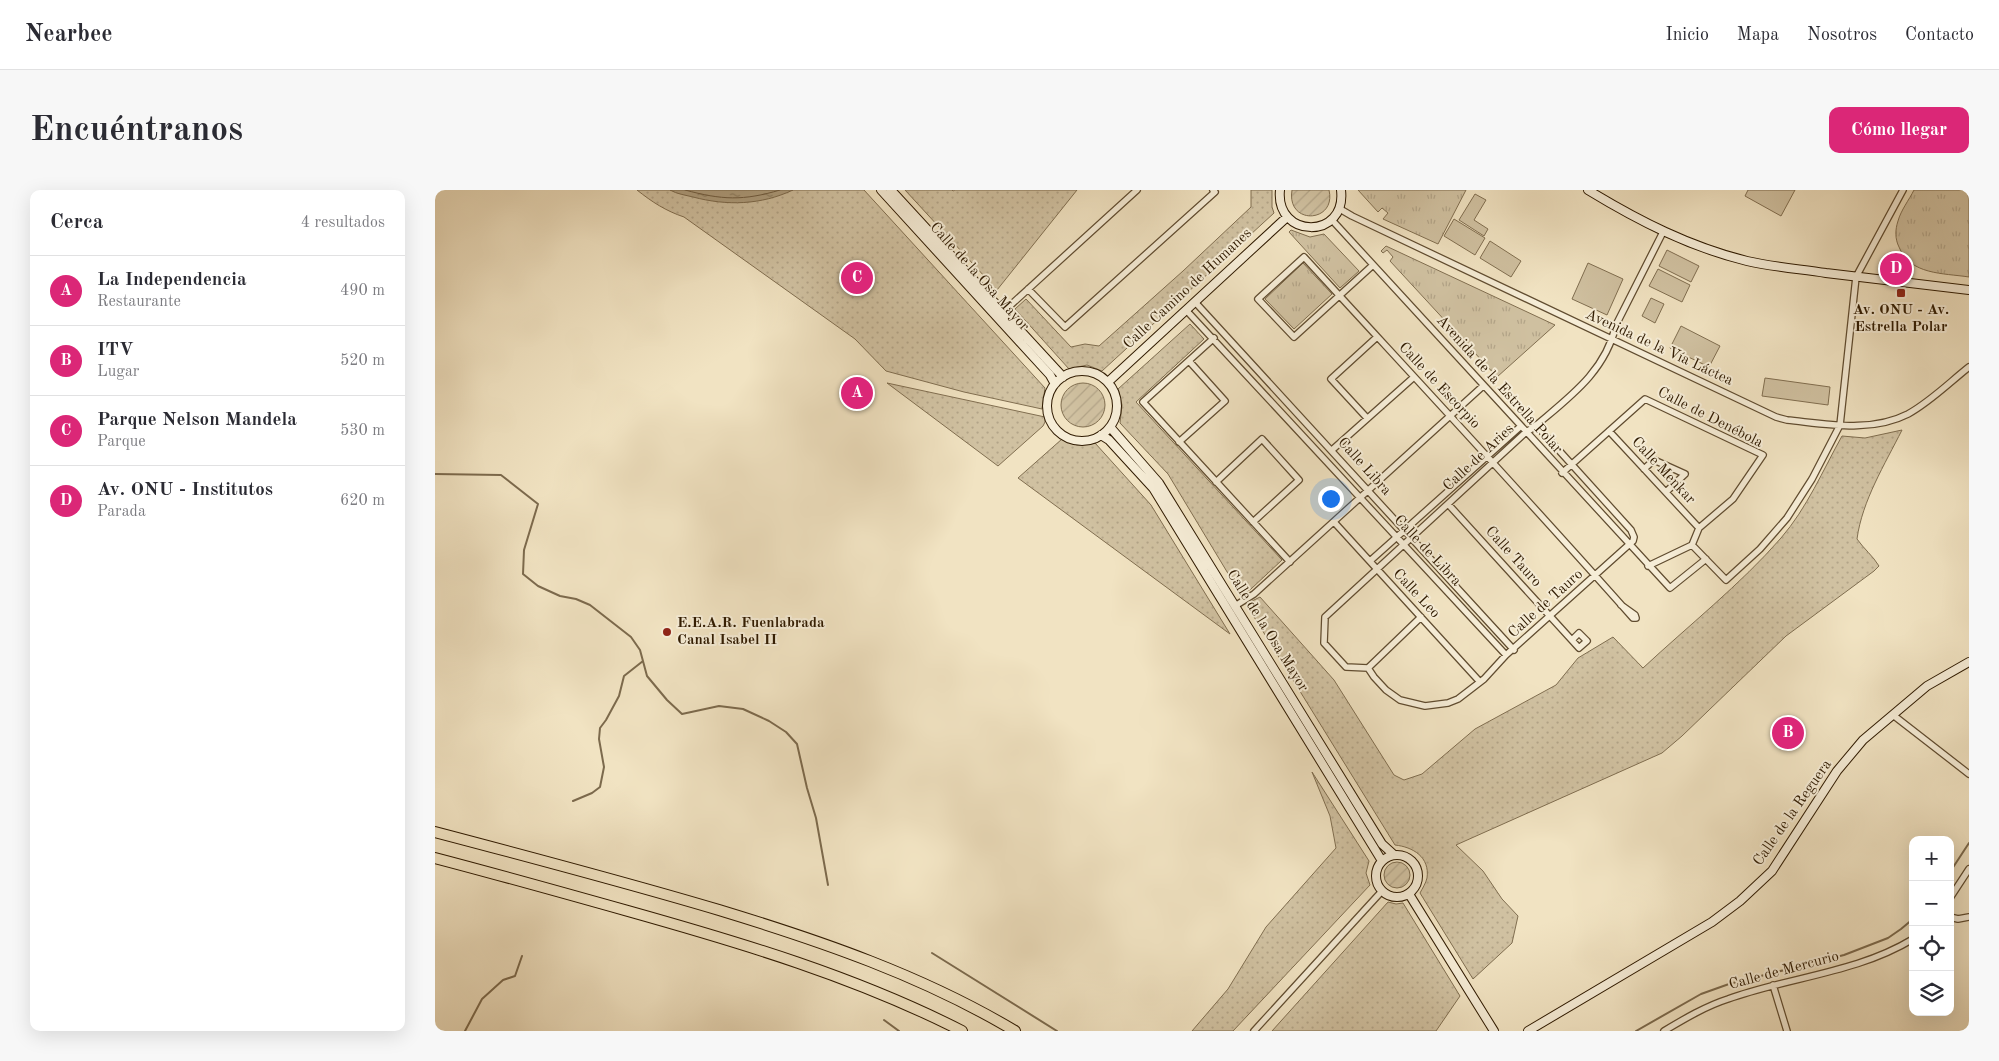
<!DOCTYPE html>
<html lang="es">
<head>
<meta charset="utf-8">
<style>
  :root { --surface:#fff; --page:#f7f7f7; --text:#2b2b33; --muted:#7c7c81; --line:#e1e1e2; --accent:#db2777 }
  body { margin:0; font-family:"Old Standard TT",serif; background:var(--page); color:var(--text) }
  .controls { position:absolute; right:15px; bottom:15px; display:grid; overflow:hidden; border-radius:10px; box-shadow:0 5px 20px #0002 }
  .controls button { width:45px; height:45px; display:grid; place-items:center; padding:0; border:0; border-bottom:1px solid var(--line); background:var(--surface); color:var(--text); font:25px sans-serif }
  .you { position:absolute; left:895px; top:308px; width:18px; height:18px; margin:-12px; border:4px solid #fff; border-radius:50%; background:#1a73e8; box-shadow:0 0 0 8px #1a73e833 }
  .badge { display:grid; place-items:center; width:32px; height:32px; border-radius:50%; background:var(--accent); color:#fff; font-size:16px; font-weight:700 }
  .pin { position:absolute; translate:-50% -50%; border:2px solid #fff; box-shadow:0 1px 5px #0006 }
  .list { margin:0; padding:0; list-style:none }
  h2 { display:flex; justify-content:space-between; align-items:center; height:65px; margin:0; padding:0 20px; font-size:21px }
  h2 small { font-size:16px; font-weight:400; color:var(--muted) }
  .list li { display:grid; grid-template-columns:32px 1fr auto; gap:15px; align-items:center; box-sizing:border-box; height:70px; padding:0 20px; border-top:1px solid var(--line) }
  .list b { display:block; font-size:19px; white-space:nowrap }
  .list p { margin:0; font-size:16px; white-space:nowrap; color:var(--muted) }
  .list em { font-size:16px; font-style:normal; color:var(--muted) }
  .icon { flex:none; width:28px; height:28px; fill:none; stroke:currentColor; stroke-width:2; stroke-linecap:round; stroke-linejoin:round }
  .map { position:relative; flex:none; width:1534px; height:841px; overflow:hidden; border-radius:10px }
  header { display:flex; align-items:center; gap:30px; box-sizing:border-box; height:70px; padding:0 25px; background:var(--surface); border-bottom:1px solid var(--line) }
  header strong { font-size:24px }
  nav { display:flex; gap:28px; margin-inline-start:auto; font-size:18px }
  .intro { display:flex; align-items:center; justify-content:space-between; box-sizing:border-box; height:120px; padding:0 30px }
  h1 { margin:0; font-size:35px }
  .button { padding:12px 22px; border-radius:10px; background:var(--accent); color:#fff; font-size:18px; font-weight:700 }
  main { display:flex; gap:30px; padding:0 30px }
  aside { flex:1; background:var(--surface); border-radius:10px; box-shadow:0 5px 20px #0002 }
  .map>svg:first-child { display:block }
</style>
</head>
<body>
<header>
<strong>Nearbee</strong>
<nav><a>Inicio</a><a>Mapa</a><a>Nosotros</a><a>Contacto</a></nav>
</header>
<div class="intro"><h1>Encuéntranos</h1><a class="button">Cómo llegar</a></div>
<main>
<aside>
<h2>Cerca<small>4 resultados</small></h2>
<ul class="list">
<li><span class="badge">A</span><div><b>La Independencia</b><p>Restaurante</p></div><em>490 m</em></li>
<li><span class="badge">B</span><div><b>ITV</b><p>Lugar</p></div><em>520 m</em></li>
<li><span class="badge">C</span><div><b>Parque Nelson Mandela</b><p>Parque</p></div><em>530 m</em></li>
<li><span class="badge">D</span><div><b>Av. ONU - Institutos</b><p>Parada</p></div><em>620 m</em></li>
</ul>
</aside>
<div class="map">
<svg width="1534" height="841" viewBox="0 0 1534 841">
  <defs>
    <pattern id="grass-tufts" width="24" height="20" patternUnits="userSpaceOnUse" patternTransform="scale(1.25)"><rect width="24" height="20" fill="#d0c1a1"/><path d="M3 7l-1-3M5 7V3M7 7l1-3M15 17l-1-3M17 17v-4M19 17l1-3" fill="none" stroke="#b3a589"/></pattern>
    <pattern id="park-dots" width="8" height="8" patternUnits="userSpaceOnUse" patternTransform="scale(1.25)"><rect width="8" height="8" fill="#d0c1a1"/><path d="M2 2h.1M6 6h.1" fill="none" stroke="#b3a589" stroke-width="1.8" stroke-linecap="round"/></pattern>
    <pattern id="garden-furrows" width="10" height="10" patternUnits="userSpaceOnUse" patternTransform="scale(1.25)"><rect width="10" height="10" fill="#d0c1a1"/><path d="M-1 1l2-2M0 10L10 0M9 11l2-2" fill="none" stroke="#b3a589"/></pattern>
    <pattern id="water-ripples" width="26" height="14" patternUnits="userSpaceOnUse" patternTransform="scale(1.25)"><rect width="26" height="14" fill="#af9f80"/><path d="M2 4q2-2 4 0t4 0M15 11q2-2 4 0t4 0" fill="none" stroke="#8f8166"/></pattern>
  </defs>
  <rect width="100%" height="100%" fill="#f1e3c2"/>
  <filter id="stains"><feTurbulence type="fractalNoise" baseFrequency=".004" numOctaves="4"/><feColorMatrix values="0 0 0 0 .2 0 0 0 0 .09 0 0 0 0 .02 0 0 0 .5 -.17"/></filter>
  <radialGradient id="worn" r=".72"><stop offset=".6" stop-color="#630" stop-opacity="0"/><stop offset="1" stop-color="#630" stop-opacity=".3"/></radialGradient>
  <!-- grass -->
  <path fill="url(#grass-tufts)" stroke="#806e50" d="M923,0H1031L1003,54L948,29L953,23L947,18L943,22Z
    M1479,0H1534V87C1508,83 1475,85 1464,57C1460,49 1460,40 1463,31C1466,20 1474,10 1479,0Z
    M856,40L875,47L889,44L924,81L905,98L854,42Z
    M951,56L1120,135L1062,187L955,71L958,67L952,60L948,63L946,61Z
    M868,73L897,104L859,139L830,109Z"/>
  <!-- park -->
  <path fill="url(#park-dots)" stroke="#806e50" d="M202,0H429L610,198L607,219L529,202L451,181L420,149L249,27C231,21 217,12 202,0Z
    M470,0H517L518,1L520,0H642L562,100Z
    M816,0H837V17L839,23L667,181L652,175L634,179L580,119L591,109L636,157L650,154L664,156L748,81L816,17Z
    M755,134L769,149L701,212L847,370L816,399L806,405L733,284L685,233L687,215L683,199Z
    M452,193L610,227V232L608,236L563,276Z
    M1467,240C1450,274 1427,311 1422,349C1429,359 1438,366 1444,376L1439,381L1351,446L1247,546L1227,563L1021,655L1048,681L1067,709L1083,726L1077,753L1038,789L985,703C987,699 991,693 992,688C995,667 978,657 960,655L811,414L825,407L899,490L959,585L969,590L987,584L1040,539L1121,495L1143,468L1178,447L1208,478C1253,436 1306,394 1346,348C1372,318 1388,280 1407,246L1430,248Z
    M627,249L642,255L660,253L716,315L795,444L583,288Z
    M877,582L934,671L931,683L935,695L798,841H757L793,799L831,737L901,658L895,626Z
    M953,712L961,714L968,713L1025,806L1001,841H837Z"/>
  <!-- garden -->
  <path fill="url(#garden-furrows)" stroke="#806e50" d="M857,0H894C902,33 851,36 857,0Z
    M626 215a22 22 0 1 1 44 0a22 22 0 1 1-44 0Z
    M949 685a13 13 0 1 1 26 0a13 13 0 1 1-26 0Z"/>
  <!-- pitch -->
  <path fill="#d0c1a1" stroke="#806e50" d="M1313,0H1360L1346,26L1310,6Z
    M1040,4L1051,10L1039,30L1053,39L1049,46L1024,30Z
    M1019,29L1050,48L1040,65L1009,46Z
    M1055,51L1086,71L1076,87L1045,68Z
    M1232,60L1264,76L1256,92L1224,76Z
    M1153,73L1188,89L1172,125L1137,109Z
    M1223,79L1255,95L1247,112L1214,96Z
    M1216,108L1229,114L1220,133L1207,126Z
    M1246,136L1285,156L1274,177L1235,158Z
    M1330,188L1395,197L1393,215L1327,206Z"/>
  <!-- water -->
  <path fill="url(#water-ripples)" stroke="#7c6a4d" d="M235,0H358C326,15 292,16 258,7C250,5 242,4 235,0Z"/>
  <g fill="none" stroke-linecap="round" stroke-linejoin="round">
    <!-- shore -->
    <path stroke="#6f5c40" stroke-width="1" d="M250,0C287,10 308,11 345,0"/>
    <!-- stream -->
    <path stroke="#7c6a4d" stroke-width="2" d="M0,284L66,285L103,314L89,360L88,384L103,396L125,406L141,409L155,415L196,447L205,460L212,486L232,510L247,524L284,516L308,519L334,531L351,542L362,554L372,598L381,628L393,695
      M138,611L157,603L165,597L169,577L164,549L165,538L171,530L184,506L189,486L208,471
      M1515,682L1534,653
      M497,763L622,841
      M449,830L464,841
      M30,841L47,809L68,790L80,786L87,766
      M1201,841L1266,804L1294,794L1409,765L1453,748L1466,739L1478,729"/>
    <!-- street casing -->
    <g stroke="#604c30" stroke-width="8">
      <path id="street" d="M905,19L917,26L1341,227L1352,230C1392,234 1436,243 1473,224C1495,212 1515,192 1534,177
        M897,30L1235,398L1271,369
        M938,75L859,147L823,109L869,67C979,187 1090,306 1198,428H1201L1200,425L1186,415
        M593,99L630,137L780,2L778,0
        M760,112L1079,460
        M751,120L1071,465
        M568,122L702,0
        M779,148L708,212L855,372
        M932,228L896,189L942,147
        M1174,241L1264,338
        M744,252L790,211L754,171
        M897,260L979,187
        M1209,279L1219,270L1250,284L1231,302
        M1127,283L1210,209L1328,265L1298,309L1264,338L1257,355
        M781,292L827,249L864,290L818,332
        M1013,314L1144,458L1152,451L1144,443L1137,450
        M899,332L1045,492
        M935,371L1086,236
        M1213,376L1257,355L1291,390L1325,359L1352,328L1377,289L1405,235L1421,87L1468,0
        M800,416L819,404L1048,196
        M933,478L911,477L889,453L890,427L1091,242L1098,238C1133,208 1170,183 1181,135L1228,42
        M933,478L939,487L951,500L965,510L990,516L1013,513L1023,509L1049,489L1071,465L1198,351L1199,347L1196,340L1101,235
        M933,478L986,427
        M1458,525L1534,584
        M1515,708L1534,679
        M1515,727L1523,729L1534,727
        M1338,795L1352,841
        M819,841L947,701
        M1229,841C1249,829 1271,816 1293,809C1354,787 1422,783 1478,749"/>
    </g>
    <!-- secondary casing -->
    <g stroke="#2f1a00" stroke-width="10">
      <path id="secondary" d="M446,0L615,185L620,194
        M456,0L628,187
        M845,0C840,49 912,50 906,0
        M1153,0C1204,31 1255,57 1312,71C1338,77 1365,79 1391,83C1439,89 1486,94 1534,100
        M612 216a35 35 0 1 1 70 0a35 35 0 1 1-70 0Z
        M673,192L852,27
        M675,237L724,293L947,654L958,664
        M666,245L674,250L718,298L947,671
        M941 686a21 21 0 1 1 42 0a21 21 0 1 1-42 0Z
        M974,704L1059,841
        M1093,841L1277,732L1305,711L1337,681L1402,581L1428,550L1492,496L1534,472"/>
    </g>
    <!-- highway casing -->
    <g stroke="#2f1a00" stroke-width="12">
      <path id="highway" d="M0,642C95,667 190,692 284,720C386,751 488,786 580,841
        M0,668C65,685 129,703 193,721C307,753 421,787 527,841"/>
    </g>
    <!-- street -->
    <use href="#street" stroke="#f6edd7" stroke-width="5.5"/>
    <!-- secondary -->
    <use href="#secondary" stroke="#f6edd7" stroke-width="8"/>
    <!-- highway -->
    <use href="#highway" stroke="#f1e3c2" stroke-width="10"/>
  </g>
  <!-- markers -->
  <g fill="#8f2418" stroke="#f6edd7" stroke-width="2">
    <rect x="1461" y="98" width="10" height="10" rx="2.5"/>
    <circle cx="232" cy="442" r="5"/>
  </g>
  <g text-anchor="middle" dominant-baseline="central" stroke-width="4" stroke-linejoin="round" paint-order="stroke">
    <!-- street labels -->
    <g font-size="15" fill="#2f1a00" stroke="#f6edd7">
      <text transform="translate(544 87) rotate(48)">Calle de la Osa Mayor</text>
      <text transform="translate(753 99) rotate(-43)">Calle Camino de Humanes</text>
      <text transform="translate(1224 158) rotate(25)">Avenida de la Vía Láctea</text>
      <text transform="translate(1064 195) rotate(48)">Avenida de la Estrella Polar</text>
      <text transform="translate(1004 196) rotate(47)">Calle de Escorpio</text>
      <text transform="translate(1275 228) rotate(27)">Calle de Denébola</text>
      <text transform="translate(1044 268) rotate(-43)">Calle de Aries</text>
      <text transform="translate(929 277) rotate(48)">Calle Libra</text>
      <text transform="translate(1228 281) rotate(47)">Calle Menkar</text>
      <text transform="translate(992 361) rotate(47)">Calle de Libra</text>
      <text transform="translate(1078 367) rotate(48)">Calle Tauro</text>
      <text transform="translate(981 404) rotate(47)">Calle Leo</text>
      <text transform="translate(1111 414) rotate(-42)">Calle de Tauro</text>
      <text transform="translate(832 441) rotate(58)">Calle de la Osa Mayor</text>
      <text transform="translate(1358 623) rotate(-55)">Calle de la Reguera</text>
      <text transform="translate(1349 781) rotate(-15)">Calle de Mercurio</text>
    </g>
    <!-- poi labels -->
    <g font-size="15" font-weight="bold" fill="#2f1a00" stroke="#f6edd7">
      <text x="1466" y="120">Av. ONU - Av.<tspan x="1466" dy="17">Estrella Polar</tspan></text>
      <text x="242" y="433" text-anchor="start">E.E.A.R. Fuenlabrada<tspan x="242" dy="17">Canal Isabel II</tspan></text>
    </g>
  </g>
  <rect width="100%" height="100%" filter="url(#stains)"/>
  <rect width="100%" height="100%" fill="url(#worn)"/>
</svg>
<div class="controls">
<button>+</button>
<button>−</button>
<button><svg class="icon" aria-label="locate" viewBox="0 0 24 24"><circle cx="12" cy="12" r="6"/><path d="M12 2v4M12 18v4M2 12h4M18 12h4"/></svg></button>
<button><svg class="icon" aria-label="layers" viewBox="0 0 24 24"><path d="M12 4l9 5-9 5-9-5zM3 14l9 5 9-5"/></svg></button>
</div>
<div class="you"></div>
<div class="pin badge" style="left:422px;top:203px">A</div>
<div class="pin badge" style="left:1353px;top:543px">B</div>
<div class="pin badge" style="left:422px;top:88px">C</div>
<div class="pin badge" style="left:1461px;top:79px">D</div>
</div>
</main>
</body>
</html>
